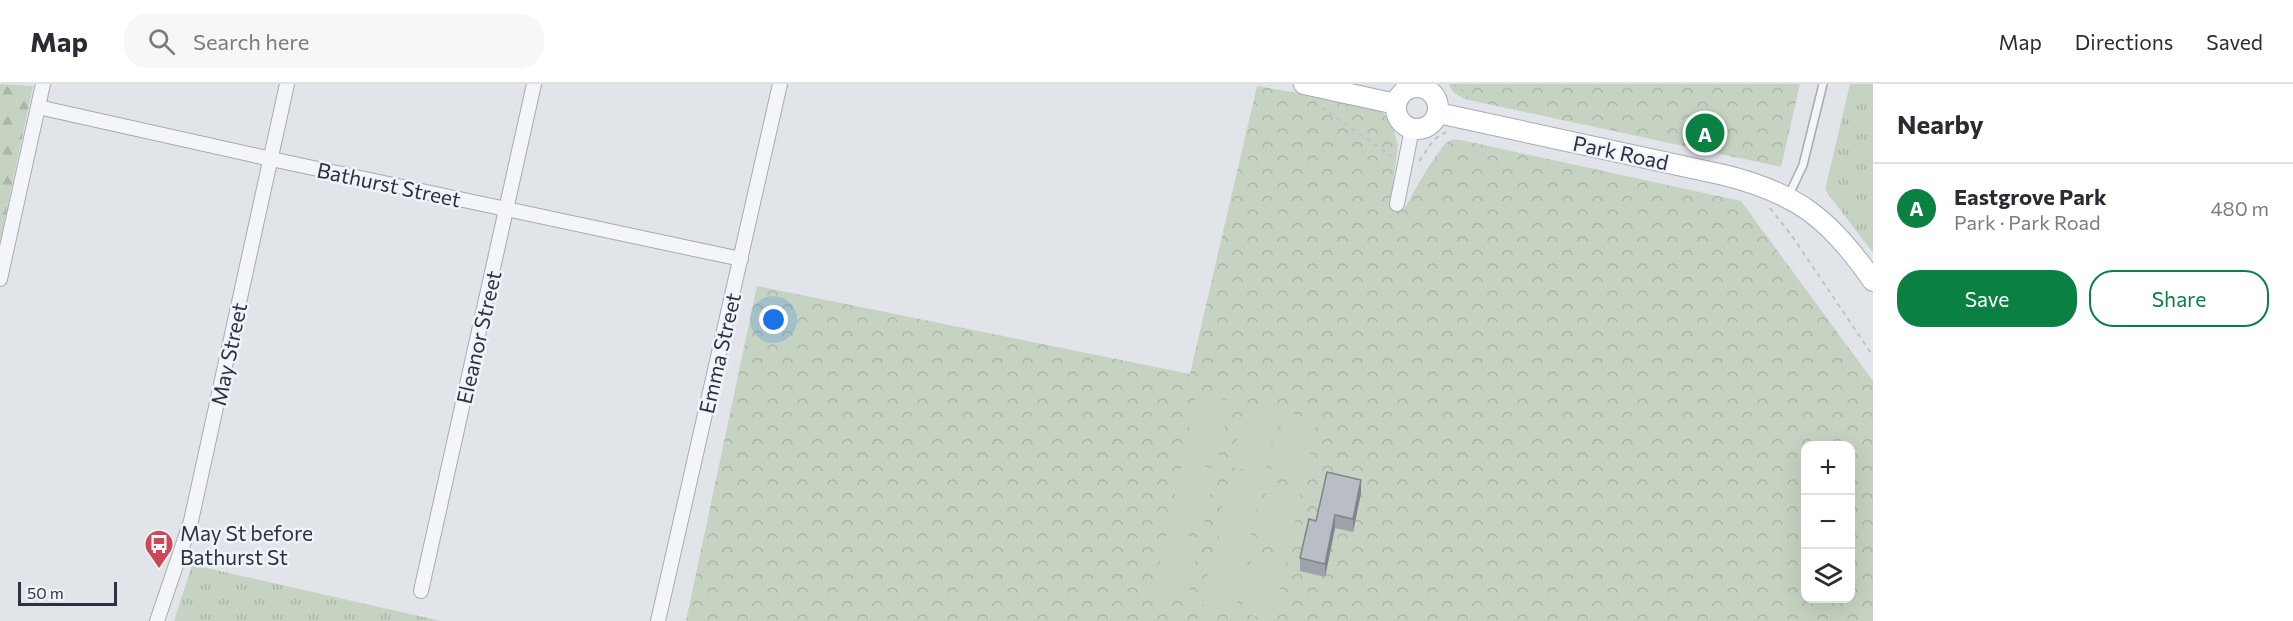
<!DOCTYPE html>
<html lang="en">
<head>
<meta charset="utf-8">
<style>
  :root { --surface:#fff; --page:#f7f7f7; --text:#2b2b33; --muted:#7c7c81; --line:#e1e1e2; --accent:#0b8043 }
  body { margin:0; font-family:Commissioner,sans-serif; background:var(--page); color:var(--text) }
  .controls { position:absolute; right:18px; bottom:18px; display:grid; overflow:hidden; border-radius:12px; box-shadow:0 6px 24px #0002 }
  .controls button { width:54px; height:54px; display:grid; place-items:center; padding:0; border:0; border-bottom:2px solid var(--line); background:var(--surface); color:var(--text); font:30px sans-serif }
  .scale { position:absolute; left:18px; bottom:15px; width:99px; box-sizing:border-box; padding-left:6px; border:3px solid #2a3141; border-top:0; font-size:16px; line-height:21px; white-space:nowrap; color:#2a3141; -webkit-text-stroke:4px #f0f3f7; paint-order:stroke }
  .you { position:absolute; left:774px; top:236px; width:21px; height:21px; margin:-15px; border:4px solid #fff; border-radius:50%; background:#1a73e8; box-shadow:0 0 0 9px #1a73e833 }
  .badge { display:grid; place-items:center; width:39px; height:39px; border-radius:50%; background:var(--accent); color:#fff; font-size:20px; font-weight:700 }
  .pin { position:absolute; translate:-50% -50%; border:3px solid #fff; box-shadow:0 2px 6px #0006 }
  .list { margin:0; padding:0; list-style:none }
  h2 { display:flex; justify-content:space-between; align-items:center; height:78px; margin:0; padding:0 24px; font-size:26px }
  h2 small { font-size:20px; font-weight:400; color:var(--muted) }
  .list li { display:grid; grid-template-columns:39px 1fr auto; gap:18px; align-items:center; box-sizing:border-box; height:90px; padding:0 24px; border-top:2px solid var(--line) }
  .list b { display:block; font-size:22px; white-space:nowrap }
  .list p { margin:0; font-size:20px; white-space:nowrap; color:var(--muted) }
  .list em { font-size:20px; font-style:normal; color:var(--muted) }
  .actions { display:flex; gap:12px; padding:18px 24px }
  .actions a { flex:1; padding:14px 0; border:2px solid var(--accent); border-radius:24px; text-align:center; font-size:21px; color:var(--accent) }
  .actions .main { background:var(--accent); color:#fff }
  .icon { flex:none; width:33px; height:33px; fill:none; stroke:currentColor; stroke-width:2; stroke-linecap:round; stroke-linejoin:round }
  .map { position:relative; flex:none; width:1873px; height:537px; overflow:hidden }
  header { display:flex; align-items:center; gap:36px; box-sizing:border-box; height:84px; padding:0 30px; background:var(--surface); border-bottom:2px solid var(--line) }
  header strong { font-size:28px }
  nav { display:flex; gap:33px; margin-inline-start:auto; font-size:21px }
  .search { width:420px; height:54px; background:var(--page); display:flex; align-items:center; gap:15px; box-sizing:border-box; padding:0 21px; border-radius:24px; color:var(--muted); font-size:22px }
  main { display:flex }
  aside { flex:1; background:var(--surface) }
  .map>svg:first-child { display:block }
</style>
</head>
<body>
<header>
<strong>Map</strong>
<div class="search"><svg class="icon" aria-label="search" viewBox="0 0 24 24"><circle cx="10" cy="10" r="6"/><path d="M15 15l6 6"/></svg>Search here</div>
<nav><a>Map</a><a>Directions</a><a>Saved</a></nav>
</header>
<main>
<div class="map">
<svg width="1873" height="537" viewBox="0 0 1873 537">
  <defs>
    <pattern id="grass-tufts" width="24" height="20" patternUnits="userSpaceOnUse" patternTransform="scale(1.5)"><rect width="24" height="20" fill="#c6d3c2"/><path d="M3 7l-1-3M5 7V3M7 7l1-3M15 17l-1-3M17 17v-4M19 17l1-3" fill="none" stroke="#aab6a8"/></pattern>
    <pattern id="forest-firs" width="22" height="20" patternUnits="userSpaceOnUse" patternTransform="scale(1.5)"><rect width="22" height="20" fill="#c6d3c2"/><path d="M5 1l3.5 6h-7zM16 11l3.5 6h-7z" fill="#aab6a8"/></pattern>
    <pattern id="park-crowns" width="20" height="18" patternUnits="userSpaceOnUse" patternTransform="scale(1.5)"><rect width="20" height="18" fill="#c6d3c2"/><path d="M2 6a3 3 0 1 1 6 0M12 15a3 3 0 1 1 6 0" fill="none" stroke="#aab6a8"/></pattern>
  </defs>
  <rect width="100%" height="100%" fill="#e1e4e9"/>
  <!-- grass -->
  <path fill="url(#grass-tufts)" d="M1850,0H1873V169L1825,106Z
    M192,481H193L441,537H174Z"/>
  <!-- forest -->
  <path fill="url(#forest-firs)" d="M0,0L33,2L0,157Z"/>
  <!-- park -->
  <path fill="url(#park-crowns)" fill-rule="evenodd" d="M1448,0H1800L1781,83L1464,15L1454,9Z
    M1257,2L1333,15L1374,24L1382,28L1392,40L1398,61L1390,122L1404,125C1412,112 1439,60 1451,56C1454,55 1458,56 1461,56L1741,117L1873,297V537H686L757,202L1190,290ZM1806,362H1850V514H1806Z"/>
  <!-- pitch -->
  <path fill="#c6d3c2" d="M1197,309L1230,317L1217,380L1183,372Z
    M1245,320L1278,327L1265,390L1231,383Z
    M1284,328L1318,335L1304,398L1270,391Z
    M1182,378L1216,385L1202,448L1169,441Z
    M1230,389L1263,396L1249,459L1216,452Z
    M1269,397L1302,404L1289,467L1255,460Z
    M1167,447L1200,454L1187,517L1153,510Z
    M1215,458L1248,465L1235,528L1201,520Z
    M1254,466L1287,473L1274,536L1240,529Z"/>
  <g fill="none" stroke-linecap="round" stroke-linejoin="round">
    <!-- lane casing -->
    <g stroke="#a6abb3" stroke-width="10">
      <path id="lane" d="M1788,113L1803,81L1823,0"/>
    </g>
    <!-- street casing -->
    <g stroke="#a6abb3" stroke-width="16">
      <path id="street" d="M1421,3V0
        M38,23L271,75L741,175
        M1397,120L1412,45
        M0,195L43,0
        M421,507L534,0
        M157,537L191,437L287,0
        M658,537L780,0"/>
    </g>
    <!-- secondary casing -->
    <g stroke="#a6abb3" stroke-width="22">
      <path id="secondary" d="M1304,0L1396,20
        M1396 24a21 21 0 1 1 42 0a21 21 0 1 1-42 0Z
        M1438,29L1724,91C1797,109 1830,135 1873,197"/>
    </g>
    <!-- path -->
    <path stroke="#bfc2c8" stroke-width="2" stroke-dasharray="4.5 4.5" stroke-linecap="butt" d="M1453,0L1467,10V17
      M1314,20L1321,23L1393,73
      M1419,77C1428,66 1432,53 1447,48
      M1770,124L1792,152L1873,272"/>
    <!-- lane -->
    <use href="#lane" stroke="#f4f5f8" stroke-width="7"/>
    <!-- street -->
    <use href="#street" stroke="#f4f5f8" stroke-width="14"/>
    <!-- secondary -->
    <use href="#secondary" stroke="#fff" stroke-width="20"/>
  </g>
  <!-- wall -->
  <path fill="#9ea3aa" d="M1361,409L1353,448L1335,444L1325,493L1300,487V474L1316,437Z"/>
  <!-- shaded-wall -->
  <path fill="#81848b" d="M1361,396V409L1353,448V435Z
    M1335,431V444L1325,493V480Z"/>
  <!-- building -->
  <path fill="#b8bdc6" stroke="#81848b" stroke-width="1.5" d="M1327,388L1361,396L1353,435L1335,431L1325,480L1300,474L1309,435L1316,437Z"/>
  <!-- icons -->
  <defs>
    <g id="bus-pin" transform="scale(1.5)"><path d="M0 17L-7.5 6A9.5 9.5 0 1 1 7.5 6Z" fill="#cb4957" stroke="#f0f3f7"/><path d="M-5-6H5V4H4V6H2V4H-2V6H-4V4H-5ZM-3.5-4V0h7V-4ZM-3.5 1.2v1.5H-2V1.2ZM2 1.2v1.5H3.5V1.2Z" fill="#fff"/></g>
  </defs>
  <g fill-rule="evenodd">
    <use href="#bus-pin" x="159" y="460"/>
  </g>
  <g text-anchor="middle" dominant-baseline="central" stroke-width="5" stroke-linejoin="round" paint-order="stroke">
    <!-- street labels -->
    <g font-size="21" fill="#2a3141" stroke="#f0f3f7">
      <text transform="translate(1621 68) rotate(12)">Park Road</text>
      <text transform="translate(389 100) rotate(12)">Bathurst Street</text>
      <text transform="translate(478 253) rotate(-77)">Eleanor Street</text>
      <text transform="translate(719 269) rotate(-77)">Emma Street</text>
      <text transform="translate(228 270) rotate(-78)">May Street</text>
    </g>
    <!-- poi labels -->
    <g font-size="21" fill="#2a3141" stroke="#f0f3f7" text-anchor="start">
      <text x="180" y="448">May St before<tspan x="180" dy="24">Bathurst St</tspan></text>
    </g>
  </g>
</svg>
<div class="controls">
<button>+</button>
<button>−</button>
<button><svg class="icon" aria-label="layers" viewBox="0 0 24 24"><path d="M12 4l9 5-9 5-9-5zM3 14l9 5 9-5"/></svg></button>
</div>
<div class="scale">50 m</div>
<div class="you"></div>
<div class="pin badge" style="left:1705px;top:49px">A</div>
</div>
<aside>
<h2>Nearby<small></small></h2>
<ul class="list">
<li><span class="badge">A</span><div><b>Eastgrove Park</b><p>Park · Park Road</p></div><em>480 m</em></li>
</ul>
<div class="actions"><a class="main">Save</a><a>Share</a></div>
</aside>
</main>
</body>
</html>
